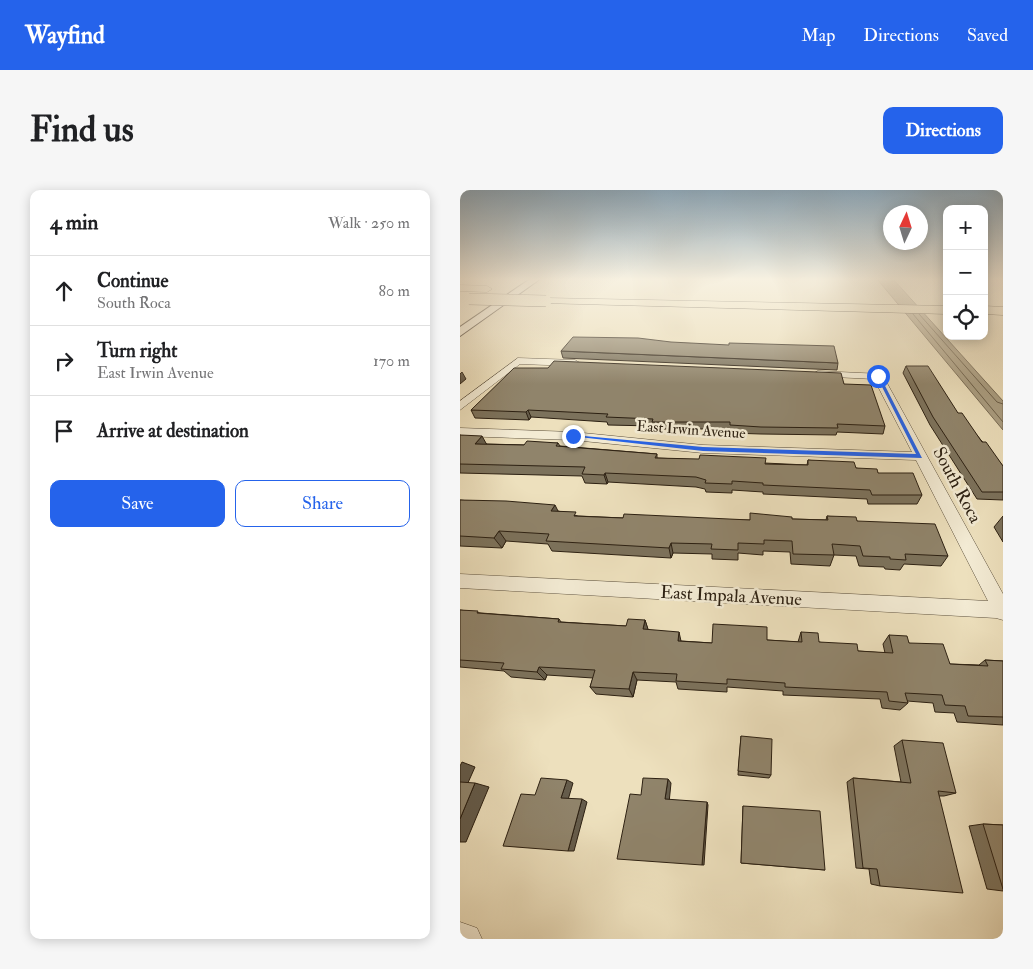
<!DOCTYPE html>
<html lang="en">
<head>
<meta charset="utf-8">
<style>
  :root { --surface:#fff; --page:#f6f6f6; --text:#202124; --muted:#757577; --line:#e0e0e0; --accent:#2563eb }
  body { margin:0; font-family:"IM FELL Double Pica",serif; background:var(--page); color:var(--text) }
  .controls { position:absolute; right:15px; top:15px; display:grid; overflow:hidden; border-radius:10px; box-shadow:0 2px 12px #0003 }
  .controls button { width:45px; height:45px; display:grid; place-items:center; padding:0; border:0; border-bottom:1px solid var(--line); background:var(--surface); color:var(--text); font:25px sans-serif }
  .compass { position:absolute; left:423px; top:15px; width:45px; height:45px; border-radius:50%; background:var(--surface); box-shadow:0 2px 12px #0003; rotate:4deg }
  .stop { position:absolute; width:15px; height:15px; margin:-11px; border:4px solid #2563eb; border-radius:50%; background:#fff }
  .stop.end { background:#2563eb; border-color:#fff; box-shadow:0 1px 5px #0008 }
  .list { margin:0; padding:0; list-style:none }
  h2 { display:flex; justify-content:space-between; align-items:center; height:65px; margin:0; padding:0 20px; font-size:21px }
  h2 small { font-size:16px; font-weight:400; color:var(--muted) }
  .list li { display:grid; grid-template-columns:32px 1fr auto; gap:15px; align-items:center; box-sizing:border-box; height:70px; padding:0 20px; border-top:1px solid var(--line) }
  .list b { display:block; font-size:19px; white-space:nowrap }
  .list p { margin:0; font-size:16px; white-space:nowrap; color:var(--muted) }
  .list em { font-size:16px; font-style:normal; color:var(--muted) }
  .actions { display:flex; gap:10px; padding:15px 20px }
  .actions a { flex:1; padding:11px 0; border:1px solid var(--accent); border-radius:10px; text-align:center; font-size:18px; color:var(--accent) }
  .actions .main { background:var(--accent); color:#fff }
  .icon { flex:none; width:28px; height:28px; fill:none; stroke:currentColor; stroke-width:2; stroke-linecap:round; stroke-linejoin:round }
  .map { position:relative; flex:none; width:543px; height:749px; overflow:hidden; border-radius:10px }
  header { display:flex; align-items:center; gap:30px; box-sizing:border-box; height:70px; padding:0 25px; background:var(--accent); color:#fff }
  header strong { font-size:24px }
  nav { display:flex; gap:28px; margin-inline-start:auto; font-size:18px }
  .intro { display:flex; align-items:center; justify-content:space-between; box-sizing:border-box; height:120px; padding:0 30px }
  h1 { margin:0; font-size:35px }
  .button { padding:12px 22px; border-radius:10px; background:var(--accent); color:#fff; font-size:18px; font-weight:700 }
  main { display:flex; gap:30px; padding:0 30px }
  aside { flex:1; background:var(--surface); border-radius:10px; box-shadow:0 2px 12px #0003 }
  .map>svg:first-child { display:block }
</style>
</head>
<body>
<header>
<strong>Wayfind</strong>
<nav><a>Map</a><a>Directions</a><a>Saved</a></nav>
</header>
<div class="intro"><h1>Find us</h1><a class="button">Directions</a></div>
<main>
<aside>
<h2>4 min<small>Walk · 250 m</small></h2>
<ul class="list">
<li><svg class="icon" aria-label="ahead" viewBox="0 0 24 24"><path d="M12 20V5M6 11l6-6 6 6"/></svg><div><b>Continue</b><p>South Roca</p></div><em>80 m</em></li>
<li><svg class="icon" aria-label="right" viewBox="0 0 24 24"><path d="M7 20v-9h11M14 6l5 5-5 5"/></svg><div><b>Turn right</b><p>East Irwin Avenue</p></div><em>170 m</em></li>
<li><svg class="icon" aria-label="arrive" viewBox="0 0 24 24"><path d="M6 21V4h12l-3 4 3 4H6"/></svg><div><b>Arrive at destination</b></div></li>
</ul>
<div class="actions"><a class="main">Save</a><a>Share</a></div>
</aside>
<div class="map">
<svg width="543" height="749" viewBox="0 0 543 749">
  <rect width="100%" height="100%" fill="#ede0bd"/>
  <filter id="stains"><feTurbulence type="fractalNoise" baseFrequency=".004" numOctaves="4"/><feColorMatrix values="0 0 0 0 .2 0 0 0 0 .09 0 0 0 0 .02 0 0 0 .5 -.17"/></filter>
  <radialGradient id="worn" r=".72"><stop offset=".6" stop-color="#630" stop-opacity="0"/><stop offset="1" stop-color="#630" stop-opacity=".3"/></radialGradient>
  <!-- water -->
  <path fill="#ab9f83" stroke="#786c56" d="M417,89H433L543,211V240Z"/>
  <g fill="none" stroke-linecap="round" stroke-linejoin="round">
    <!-- shore -->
    <path stroke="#6c604a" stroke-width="1" d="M453,124L543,232
      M459,124L537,212L543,214"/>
    <!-- street casing -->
    <g stroke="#5c503d" stroke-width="1">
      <path id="street" d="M58,168L115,170L120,173L115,176L60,174L0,220V211Z
        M358,181L422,184L543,404V430L536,428L0,398V384L528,411L456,270L243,263L113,250L0,246V238L113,242L243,255L452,262L414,189L354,186L353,184Z
        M0,732L17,738L22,749H0Z"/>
    </g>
    <!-- secondary casing -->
    <g stroke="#2c2012" stroke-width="2">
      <path id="secondary" d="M70,89H80L0,146V137Z"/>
    </g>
    <!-- highway casing -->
    <g stroke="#2c2012" stroke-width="1">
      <path id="highway" d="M0,95L27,96L32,99L27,102L0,101Z
        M86,108L487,116V124L82,113V109Z
        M524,116L543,117V125L524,124Z"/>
    </g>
    <!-- street -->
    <use href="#street" fill="#f3ebd4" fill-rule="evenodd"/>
    <!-- secondary -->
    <use href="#secondary" fill="#f3ebd4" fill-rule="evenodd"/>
    <!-- highway -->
    <use href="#highway" fill="#ede0bd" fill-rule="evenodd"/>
    <!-- highway-bridge casing -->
    <g stroke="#2c2012" stroke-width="12" stroke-linecap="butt">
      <path id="highway-bridge" d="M9,109L86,111"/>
    </g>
    <!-- highway-bridge -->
    <use href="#highway-bridge" stroke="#ede0bd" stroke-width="11"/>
  </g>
  <!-- wall -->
  <path fill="#7c725c" stroke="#2c2012" d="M101,161L378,173L377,180L103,168Z
    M446,176L498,223L543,276V310L517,309L470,235L443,183Z
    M384,194L425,236L423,244L377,242L376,245L301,244L270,243V239H193V236L148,235L147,232L71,227L69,230L15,228L11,220Z
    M0,245L27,254L64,255L98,253L100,256L197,264V268L347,275L348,270L396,278L418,283L462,305L457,314H408L407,309L303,304V302L272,300V303L246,302L245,299L236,297L148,292L147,294L125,293L122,286L0,283Z
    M0,310L98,321L118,326L163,328L290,330L332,329L366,330L367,326L397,331L488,366L481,376L444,374L440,380L425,379L424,377L399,376L396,366L374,365L370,376L331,374L330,362L303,361V365L278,363V370L252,369V364L213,363L211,368L92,361L88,354L46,351L42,358L0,356Z
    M543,326V352L534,337Z
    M0,420L21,423L99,429L101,432L166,436L185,430L188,440L221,451L252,453L307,450L338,452L341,442L359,452L398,461L425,463L423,454L429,445L449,453L490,474L519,475L525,470L543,471V535L497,532L494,523L475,522L473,513L447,511L448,513L440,520L422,518L420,509L323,505V501L267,497V502L218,499L216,492L177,490L173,507L136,504L130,497L133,488L87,485L85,490L51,487L44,481L0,477Z
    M281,546L311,585L309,588L278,585Z
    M442,550L496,603L484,606H479L420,696L411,694L409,679L396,678L387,592L393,588L441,592L434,556Z
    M283,616L365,680L281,673Z
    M523,634L543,635V701L527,699L509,636Z"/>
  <!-- shaded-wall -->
  <path fill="#655c4b" stroke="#2c2012" d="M2,182L6,189L0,194V184Z
    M68,220L71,227L69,230L66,222Z
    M22,246L27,255L15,254Z
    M145,283L148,292L147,294L144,285Z
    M95,315L100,325L91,321Z
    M39,341L46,351L42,358L34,348Z
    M211,353L213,363L211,368L209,358Z
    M185,430L188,439L186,449L183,439Z
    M219,442L221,451L220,460L218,451Z
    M79,477L87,485L85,490L77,482Z
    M173,482L177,490L173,507L169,499Z
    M2,572L15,577L7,595L0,593V576Z
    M208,589L211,593L209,613L205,609Z
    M107,590L113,593L108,610L101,608Z
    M15,593L29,597L6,652H0V629Z
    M122,609L127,612L114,661H108Z
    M247,612L248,615L244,675H242Z"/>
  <!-- building -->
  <path fill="#90846b" stroke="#2c2012" d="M113,147L178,148L211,152L269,155V153L374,156L378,173L101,161Z
    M94,171L381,183L384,194L411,195L425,236L377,234L378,238L301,237L270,235V232H192L193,229L146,227L148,224L68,220L66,222L11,220L54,178H88Z
    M446,176H468L498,223H502L522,252H526L543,276V302H522L473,227Z
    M0,245L22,246L15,254L64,255L67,251L98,253L96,256L197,264L195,268L239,269L240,265L306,268L305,274L348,275V270L394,272L396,278L417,279L418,283H453L462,305H412L410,300L303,295V293L272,291V294L245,293L246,290L236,287L145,283L144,285L122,284L125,277L0,274Z
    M0,310L46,311L95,315L91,321L116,322L114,326L163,328L164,324L290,330V323L332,327V329L368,330L367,326L396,327L397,331L475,334L488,366L445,364L446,370L430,369V367L403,366L400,356L372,354L374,365L333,364L332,351L304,350V354L278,353V360L251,359L252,354L211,353L209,358L86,351L89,344L39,341L34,348L0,346Z
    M0,420L18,421L17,423L99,429L98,432L166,436L168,429L185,430L183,439L219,442L218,451L252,453L253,434L307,437V450L342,452L341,442L358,443L359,452L397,454L398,461L433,463L429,445L447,446L449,453L483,454L490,474L528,476L525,470L543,471V527L508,526L505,516L485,515L482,505L445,503L448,513L429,511L427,502L325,497V493L267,489V494L216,491L217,484L173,482L169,499L130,497L135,480L79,477L77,482L41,479L44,473L0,470Z
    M281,546L312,549L311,585L278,581Z
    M442,550L483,553L496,603L478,601L503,703L420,696L417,679L403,678L393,588L451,593Z
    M81,588L107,590L101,608L122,609L108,661L43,656L61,604L75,605Z
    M183,588L208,589L205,609L247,612L242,675L157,669L170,604L181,605Z
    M0,592L15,593L0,629Z
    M283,616L360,621L365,680L281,673Z
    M523,634L543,635V699Z"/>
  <!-- sky -->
  <linearGradient id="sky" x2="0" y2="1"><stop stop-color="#8facc0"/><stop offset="0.46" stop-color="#f7f1e1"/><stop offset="1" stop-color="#f7f1e1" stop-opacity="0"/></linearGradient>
  <rect width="543" height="194" fill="url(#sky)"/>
  <!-- route -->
  <path fill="#2563eb" d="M416,185L420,186L462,268L243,261L110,246L113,245L243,257L456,264Z"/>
  <g text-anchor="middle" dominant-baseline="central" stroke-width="5" stroke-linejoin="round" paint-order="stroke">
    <!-- far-street labels -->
    <g font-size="15" fill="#2c2012" stroke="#f3ebd4">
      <text transform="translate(231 240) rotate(4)">East Irwin Avenue</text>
    </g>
    <!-- street labels -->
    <g font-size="18" fill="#2c2012" stroke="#f3ebd4">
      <text transform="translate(497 295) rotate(62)">South Roca</text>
      <text transform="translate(271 406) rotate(3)">East Impala Avenue</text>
    </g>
  </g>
  <rect width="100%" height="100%" filter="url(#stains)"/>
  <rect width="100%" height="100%" fill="url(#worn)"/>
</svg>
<div class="controls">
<button>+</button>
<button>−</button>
<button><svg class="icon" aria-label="locate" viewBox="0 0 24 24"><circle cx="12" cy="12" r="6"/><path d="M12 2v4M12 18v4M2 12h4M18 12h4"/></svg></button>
</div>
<svg class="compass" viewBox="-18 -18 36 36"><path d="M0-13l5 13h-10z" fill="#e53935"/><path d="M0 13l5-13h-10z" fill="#757577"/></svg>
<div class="stop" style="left:418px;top:186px"></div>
<div class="stop end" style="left:113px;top:246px"></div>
</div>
</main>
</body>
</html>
